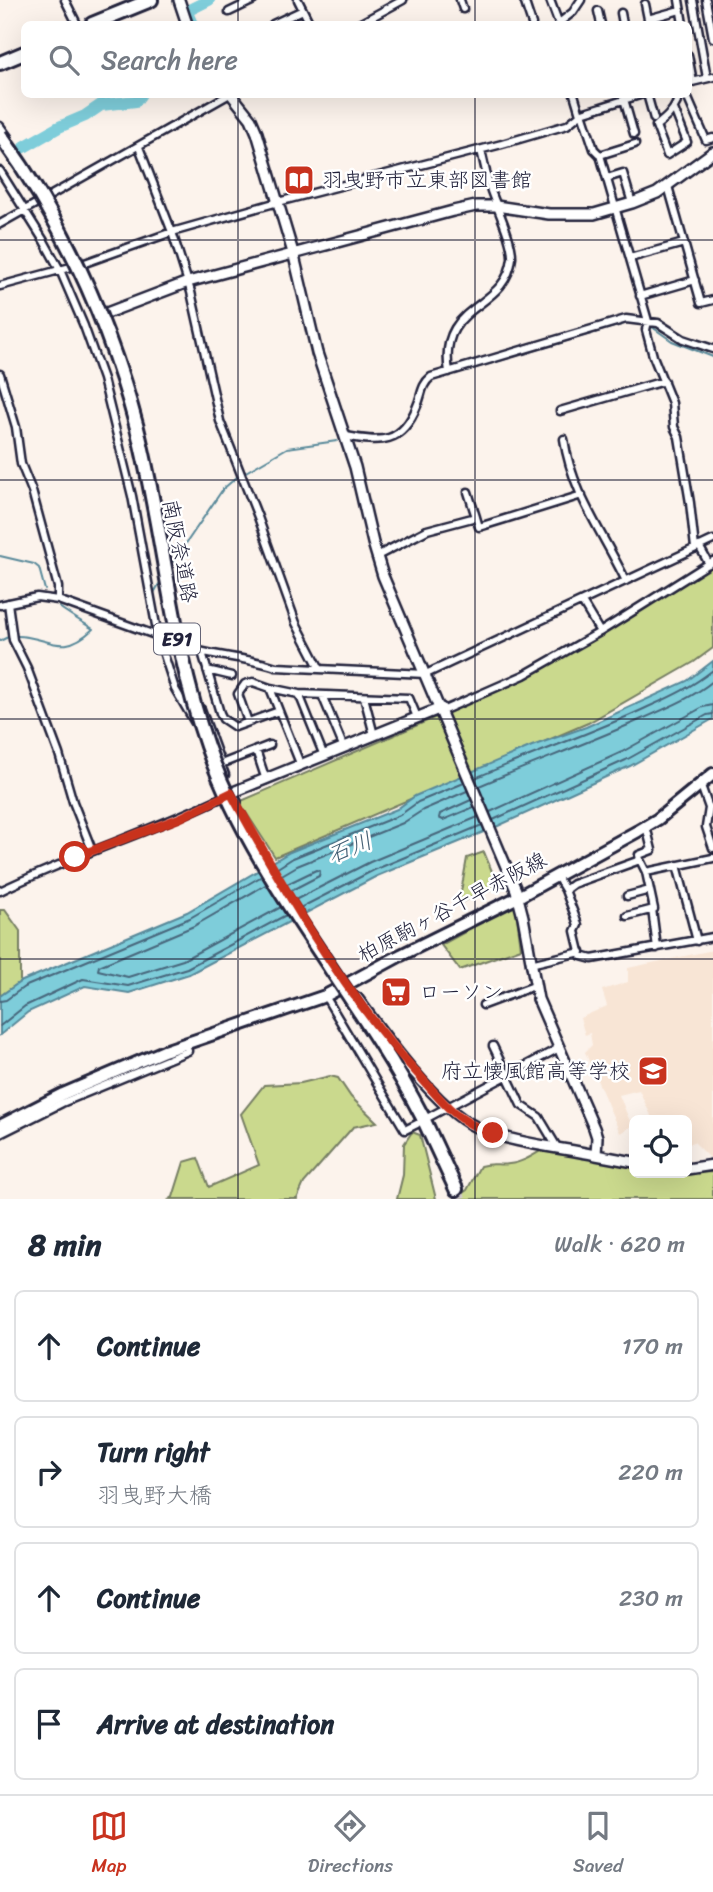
<!DOCTYPE html>
<html lang="en">
<head>
<meta charset="utf-8">
<style>
  :root { --surface:#fff; --page:#f6f6f7; --text:#1f2937; --muted:#747a83; --line:#e0e1e3; --accent:#c8321e }
  body { margin:0; font-family:Sriracha,"Klee One",sans-serif; background:var(--page); color:var(--text) }
  .controls { position:absolute; right:21px; bottom:21px; display:grid; overflow:hidden; border-radius:10px; box-shadow:0 7px 28px #0002 }
  .controls button { width:63px; height:63px; display:grid; place-items:center; padding:0; border:0; border-bottom:2px solid var(--line); background:var(--surface); color:var(--text); font:35px sans-serif }
  .stop { position:absolute; width:21px; height:21px; margin:-16px; border:5px solid #c8321e; border-radius:50%; background:#fff }
  .stop.end { background:#c8321e; border-color:#fff; box-shadow:0 2px 7px #0008 }
  .list { margin:0; padding:0; list-style:none }
  h2 { display:flex; justify-content:space-between; align-items:center; height:91px; margin:0; padding:0 28px; font-size:30px }
  h2 small { font-size:23px; font-weight:400; color:var(--muted) }
  .list li { display:grid; grid-template-columns:46px 1fr auto; gap:21px; align-items:center; box-sizing:border-box; height:112px; margin:0 14px 14px; padding:0 14px; border:2px solid var(--line); border-radius:10px }
  .list b { display:block; font-size:26px; white-space:nowrap }
  .list p { margin:0; font-size:23px; white-space:nowrap; color:var(--muted) }
  .list em { font-size:23px; font-style:normal; color:var(--muted) }
  .icon { flex:none; width:38px; height:38px; fill:none; stroke:currentColor; stroke-width:2; stroke-linecap:round; stroke-linejoin:round }
  .map { position:relative; flex:none; width:713px; height:1199px; overflow:hidden }
  .search { position:absolute; background:var(--surface); box-shadow:0 7px 28px #0002; left:21px; right:21px; top:21px; height:77px; display:flex; align-items:center; gap:18px; box-sizing:border-box; padding:0 24px; border-radius:10px; color:var(--muted); font-size:26px }
  .sheet { height:595px; background:var(--surface) }
  nav { display:flex; justify-content:space-around; align-items:center; box-sizing:border-box; height:98px; border-top:2px solid var(--line); background:var(--surface); font-size:19px; color:var(--muted) }
  nav a { display:grid; justify-items:center; gap:4px }
  nav .on { color:var(--accent) }
  .map>svg:first-child { display:block }
</style>
</head>
<body>
<div class="map">
<svg width="713" height="1199" viewBox="0 0 713 1199">
  <rect width="100%" height="100%" fill="#fcf3ec"/>
  <filter id="ink" filterUnits="userSpaceOnUse"><feTurbulence type="fractalNoise" baseFrequency=".0143" numOctaves="2"/><feDisplacementMap in="SourceGraphic" scale="14" xChannelSelector="R" yChannelSelector="G"/><feConvolveMatrix kernelMatrix="1 2 1 2 8 2 1 2 1" color-interpolation-filters="sRGB"/></filter>
  <g filter="url(#ink)">
    <!-- built -->
    <path fill="#f8e5d5" d="M713,950V1157L710,1158L694,1142L687,1145V1120H653L639,1090L619,1095L632,1126L620,1133L585,1052L592,1045L590,1033L585,1035L580,1018L607,1006L602,990L628,982V968Z"/>
    <!-- green -->
    <path fill="#cad98d" stroke="#767e64" stroke-width="2" d="M713,564V648L694,662L588,723L275,857L239,802L520,681L618,625Z
      M484,852L498,886L459,903L467,858Z
      M513,906L516,909L521,948L460,970L441,945L465,932L464,928Z
      M0,910H5L20,931V982L0,996Z
      M330,1076L338,1078L351,1097L377,1122L353,1127L304,1183L297,1199H170L173,1197L184,1162L198,1158L209,1187L259,1165L241,1114L264,1085L301,1083Z
      M412,1132L420,1135L436,1199H397L403,1175L404,1144Z
      M542,1150L634,1167V1173L713,1172V1199H454L467,1190L480,1166C494,1162 498,1166 509,1164C521,1163 532,1156 542,1150Z"/>
    <!-- water -->
    <path fill="#7ecdda" stroke="#59899a" stroke-width="2" d="M713,661V719L630,766L498,826L377,876L189,974L129,993L85,986L28,1012L0,1035V996L20,982L187,912L290,852L397,809L415,796L532,746L586,727L687,681Z"/>
    <g fill="none" stroke-linecap="round" stroke-linejoin="round">
      <!-- shore -->
      <path stroke="#47667b" stroke-width="2" d="M475,778C529,755 584,736 637,712C665,699 688,690 713,670
        M479,786C533,763 588,743 642,719C667,708 692,698 713,681
        M471,800L440,814L439,818L443,820L474,807
        M490,812L622,752L703,707L713,705
        M493,820L626,760L707,715L713,714
        M276,869L293,858L400,815L418,802L464,783
        M280,876L297,866L403,823L423,810L467,791
        M267,884L194,926L99,966L98,970L128,977L183,960L281,907
        M285,885L316,870L320,871L319,876L290,891
        M295,900L370,862L478,817
        M300,908L374,870L482,825
        M0,1001L6,1000L24,987L190,918L262,876
        M0,1026L25,1006L83,979L128,986L187,968L286,915"/>
      <!-- stream -->
      <path stroke="#59899a" stroke-width="2" d="M652,327L672,341L713,357
        M431,381L631,322
        M417,412L422,401
        M362,442L377,444L396,438
        M244,473L287,448L337,441
        M0,556L34,564L39,568L45,590
        M174,561L223,489L237,477
        M154,593L159,584
        M17,636C49,636 61,659 93,629C82,622 70,615 59,607
        M0,641L8,637"/>
      <!-- river -->
      <path stroke="#7ecdda" stroke-width="12" d="M192,24L188,15L189,10L209,0
        M24,147L59,127L85,116L101,105L136,101L141,94"/>
      <!-- highway-tunnel -->
      <path stroke="#d0c9c9" stroke-width="12" stroke-dasharray="12 6" stroke-linecap="butt" d="M456,1189L460,1199"/>
      <!-- street casing -->
      <g stroke="#22223b" stroke-width="11">
        <path id="street" d="M65,0L77,24
          M298,0L310,24
          M460,0L463,9
          M524,0L532,24
          M550,0L559,24
          M679,0L683,24
          M693,0L707,78
          M706,0L713,38
          M645,4L649,24
          M598,11L601,24
          M229,12L254,0
          M621,13L623,24
          M648,19L680,10
          M559,23L573,12L581,0
          M273,24L303,10
          M359,24L403,0
          M688,55L693,82
          M688,83L713,77
          M574,94L580,114
          M647,94L654,119
          M686,94L706,140L713,138
          M624,99L634,134
          M674,109L687,142L667,155L656,126C666,118 672,113 677,102L675,94
          M582,113L594,149L600,155L648,321L646,330L653,356L672,403L674,427L679,437L690,503L695,548
          M0,126L8,137
          M139,147L172,232L191,292L220,421L258,517L296,623L320,669
          M600,155L635,144
          M0,171L44,241L60,270L84,326L103,379L132,496L158,636L175,689L195,723
          M607,178L623,173L632,203
          M668,186L701,303L713,300
          M0,224L230,94
          M630,258L684,243
          M0,286L82,264L172,232L278,202L502,144L567,125L582,113L643,94
          M640,296L695,280
          M449,372C437,301 506,312 512,258C513,241 497,208 491,191C487,178 484,163 481,150
          M0,374L16,427L21,464L32,491L58,587V600
          M560,411L664,381
          M346,436C381,443 402,444 417,406C422,395 421,385 431,377L626,319L658,323L683,339L713,349
          M564,439C571,491 604,535 626,581
          M476,517L479,527L582,495
          M699,546L709,564
          M377,556L427,530L476,517L468,492
          M582,602L600,632
          M8,603L13,640L27,668L59,754L73,802L92,850
          M0,605L37,597L58,600L169,640C202,657 240,655 276,667L426,674L713,540
          M202,652L220,713L223,719L235,727L279,711L270,688L299,694L409,698L417,717
          M207,670L232,676
          M299,694L324,756
          M322,695L344,748
          M364,697L374,735
          M201,709L225,775
          M279,711L301,766
          M442,711L524,675L600,632L713,561
          M248,722L238,694L245,684L253,682L270,688
          M256,750L266,780
          M221,764L270,745
          M700,783L709,808L706,827L713,848
          M640,860L639,855L652,850L646,826
          M677,865L697,941
          M646,872L713,858
          M556,875L565,890L575,916L578,925L575,931L581,956L592,959L713,937
          M565,890L573,884L640,860L646,872L654,909L627,916
          M0,891C74,855 153,831 227,795
          M627,896L650,890
          M652,909L657,948
          M530,964L581,952
          M325,996L405,1130L417,1124
          M483,1005L534,986
          M493,1046L521,1105L539,1117L557,1147
          M427,1118L559,1048
          M0,1134L62,1103L188,1051L185,1043"/>
      </g>
      <!-- secondary casing -->
      <g stroke="#22223b" stroke-width="14">
        <path id="secondary" d="M179,0L187,24
          M231,94L251,119L257,133L294,256L317,353L355,467L373,543L383,576L516,890L523,917L538,999L594,1128L597,1137L596,1155L634,1162
          M104,314L188,282L453,211L476,206H496L549,214H594L632,203L657,193L713,152
          M236,802L231,793L441,708
          M357,998C383,1034 437,1109 476,1127C513,1144 558,1147 596,1155
          M687,1169L713,1165"/>
      </g>
      <!-- primary casing -->
      <g stroke="#22223b" stroke-width="16">
        <path id="primary" d="M0,1126L63,1094L164,1051L325,996L401,955L518,897L638,831L658,819L713,774"/>
      </g>
      <!-- highway casing -->
      <g stroke="#22223b" stroke-width="18">
        <path id="highway" d="M92,24L151,0
          M0,63L24,53
          M422,1116L456,1189"/>
      </g>
      <!-- street -->
      <use href="#street" stroke="#fff" stroke-width="6"/>
      <!-- secondary -->
      <use href="#secondary" stroke="#fff" stroke-width="9"/>
      <!-- primary -->
      <use href="#primary" stroke="#fff" stroke-width="10"/>
      <!-- highway -->
      <use href="#highway" stroke="#fff" stroke-width="12"/>
      <!-- highway-bridge casing -->
      <g stroke="#22223b" stroke-width="18" stroke-linecap="butt">
        <path id="highway-bridge" d="M0,135C64,223 109,322 137,428C164,534 171,643 207,746C255,882 357,990 422,1116"/>
      </g>
      <!-- highway-bridge -->
      <use href="#highway-bridge" stroke="#fff" stroke-width="12"/>
    </g>
  </g>
  <g fill="none" stroke-linecap="round" stroke-linejoin="round" filter="url(#ink)">
    <!-- route -->
    <path stroke="#c8321e" stroke-width="9" d="M75,857L180,818L231,793C285,891 342,992 419,1075C433,1091 447,1109 464,1120C473,1126 483,1130 493,1133"/>
  </g>
  <!-- grid -->
  <path fill="none" stroke="#22223b" stroke-width="2" stroke-opacity="0.55" d="M238,0V24M475,0V24M238,94V1199M475,94V1199M0,240H713M0,480H713M0,719H713M0,959H713"/>
  <!-- icons -->
  <defs>
    <g id="library-square" transform="scale(1.575)"><rect x="-9" y="-9" width="18" height="18" rx="4" fill="#c8321e" stroke="#fff"/><path d="M-6-4Q-3-5.5-.7-3.5V5Q-3 3-6 4ZM6-4Q3-5.5 .7-3.5V5Q3 3 6 4Z" fill="#fff"/></g>
    <g id="supermarket-square" transform="scale(1.575)"><rect x="-9" y="-9" width="18" height="18" rx="4" fill="#c8321e" stroke="#fff"/><path d="M-6-5.5h2.5l.6 2H6L4.5 2H-2.5L-4.4-4H-6ZM-1.5 3.2a1.3 1.3 0 1 0 .1 0ZM3 3.2a1.3 1.3 0 1 0 .1 0Z" fill="#fff"/></g>
    <g id="school-square" transform="scale(1.575)"><rect x="-9" y="-9" width="18" height="18" rx="4" fill="#c8321e" stroke="#fff"/><path d="M0-5L7-2L0 1L-7-2ZM-4 1L0 2.5L4 1V4Q0 6-4 4Z" fill="#fff"/></g>
  </defs>
  <g fill-rule="evenodd">
    <use href="#library-square" x="299" y="180"/>
    <use href="#supermarket-square" x="396" y="992"/>
    <use href="#school-square" x="653" y="1071"/>
  </g>
  <g text-anchor="middle" dominant-baseline="central" stroke-width="5" stroke-linejoin="round" paint-order="stroke">
    <!-- shield labels -->
    <rect fill="#fff" stroke="#646476" stroke-width="2" x="154" y="623.5" width="46" height="31" rx="5"/>
    <g font-size="19" font-weight="bold" fill="#22223b">
      <text x="177" y="639">E91</text>
    </g>
    <!-- poi labels -->
    <g font-size="21" fill="#22223b" stroke="#fff" text-anchor="start">
      <text x="322" y="180">羽曳野市立東部図書館</text>
      <text x="419" y="992">ローソン</text>
      <text x="630" y="1071" text-anchor="end">府立懐風館高等学校</text>
    </g>
    <!-- street labels -->
    <g font-size="21" fill="#22223b" stroke="#fff">
      <text transform="translate(180 551) rotate(79)">南阪奈道路</text>
      <text transform="translate(452 907) rotate(-28)">柏原駒ヶ谷千早赤阪線</text>
    </g>
    <!-- water labels -->
    <g font-size="23" font-style="italic" fill="#425e73" stroke="#fff">
      <text transform="translate(350 848) rotate(-22)">石川</text>
    </g>
  </g>
</svg>
<div class="controls">
<button><svg class="icon" aria-label="locate" viewBox="0 0 24 24"><circle cx="12" cy="12" r="6"/><path d="M12 2v4M12 18v4M2 12h4M18 12h4"/></svg></button>
</div>
<div class="stop" style="left:75px;top:857px"></div>
<div class="stop end" style="left:493px;top:1133px"></div>
<div class="search"><svg class="icon" aria-label="search" viewBox="0 0 24 24"><circle cx="10" cy="10" r="6"/><path d="M15 15l6 6"/></svg>Search here</div>
</div>
<section class="sheet">
<h2>8 min<small>Walk · 620 m</small></h2>
<ul class="list">
<li><svg class="icon" aria-label="ahead" viewBox="0 0 24 24"><path d="M12 20V5M6 11l6-6 6 6"/></svg><div><b>Continue</b></div><em>170 m</em></li>
<li><svg class="icon" aria-label="right" viewBox="0 0 24 24"><path d="M7 20v-9h11M14 6l5 5-5 5"/></svg><div><b>Turn right</b><p>羽曳野大橋</p></div><em>220 m</em></li>
<li><svg class="icon" aria-label="ahead" viewBox="0 0 24 24"><path d="M12 20V5M6 11l6-6 6 6"/></svg><div><b>Continue</b></div><em>230 m</em></li>
<li><svg class="icon" aria-label="arrive" viewBox="0 0 24 24"><path d="M6 21V4h12l-3 4 3 4H6"/></svg><div><b>Arrive at destination</b></div></li>
</ul>
</section>
<nav>
<a class="on"><svg class="icon" aria-label="map" viewBox="0 0 24 24"><path d="M3 6l6-2 6 2 6-2v14l-6 2-6-2-6 2zM9 4v14M15 6v14"/></svg>Map</a>
<a><svg class="icon" aria-label="directions" viewBox="0 0 24 24"><path d="M12 3l9 9-9 9-9-9zM9 14v-3h6M13 9l2 2-2 2"/></svg>Directions</a>
<a><svg class="icon" aria-label="saved" viewBox="0 0 24 24"><path d="M7 4h10v16l-5-4-5 4z"/></svg>Saved</a>
</nav>
</body>
</html>
